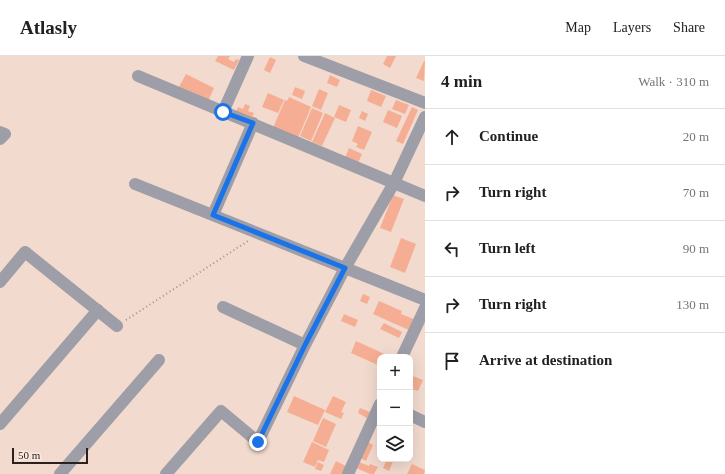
<!DOCTYPE html>
<html lang="en">
<head>
<meta charset="utf-8">
<style>
  :root { --surface:#fff; --page:#f2f2f2; --text:#202124; --muted:#757577; --line:#e0e0e0 }
  body { margin:0; font-family:"Times New Roman",serif; background:var(--page); color:var(--text) }
  .controls { position:absolute; right:12px; bottom:12px; display:grid; overflow:hidden; border-radius:8px; box-shadow:0 4px 16px #0002 }
  .controls button { width:36px; height:36px; display:grid; place-items:center; padding:0; border:0; border-bottom:1px solid var(--line); background:var(--surface); color:var(--text); font:20px sans-serif }
  .scale { position:absolute; left:12px; bottom:10px; width:76px; box-sizing:border-box; padding-left:4px; border:2px solid #2a211d; border-top:0; font-size:11px; line-height:14px; white-space:nowrap; color:#2a211d; -webkit-text-stroke:3px #fce9df; paint-order:stroke }
  .stop { position:absolute; width:12px; height:12px; margin:-9px; border:3px solid #1a73e8; border-radius:50%; background:#fff }
  .stop.end { background:#1a73e8; border-color:#fff; box-shadow:0 1px 4px #0008 }
  .list { margin:0; padding:0; list-style:none }
  h2 { display:flex; justify-content:space-between; align-items:center; height:52px; margin:0; padding:0 16px; font-size:17px }
  h2 small { font-size:13px; font-weight:400; color:var(--muted) }
  .list li { display:grid; grid-template-columns:26px 1fr auto; gap:12px; align-items:center; box-sizing:border-box; height:56px; padding:0 16px; border-top:1px solid var(--line) }
  .list b { display:block; font-size:15px; white-space:nowrap }
  .list em { font-size:13px; font-style:normal; color:var(--muted) }
  .icon { flex:none; width:22px; height:22px; fill:none; stroke:currentColor; stroke-width:2; stroke-linecap:round; stroke-linejoin:round }
  .map { position:relative; flex:none; width:425px; height:418px; overflow:hidden }
  header { display:flex; align-items:center; gap:24px; box-sizing:border-box; height:56px; padding:0 20px; background:var(--surface); border-bottom:1px solid var(--line) }
  header strong { font-size:19px }
  nav { display:flex; gap:22px; margin-inline-start:auto; font-size:14px }
  main { display:flex }
  aside { flex:1; background:var(--surface) }
  .map>svg:first-child { display:block }
</style>
</head>
<body>
<header>
<strong>Atlasly</strong>
<nav><a>Map</a><a>Layers</a><a>Share</a></nav>
</header>
<main>
<div class="map">
<svg width="425" height="418" viewBox="0 0 425 418">
  <rect width="100%" height="100%" fill="#f2dace"/>
  <!-- building -->
  <path fill="#f5ae93" d="M218,0H230L228,3L234,6L236,3L239,4L234,14L215,5Z
    M387,0H396L390,12L383,8Z
    M270,1L276,4L270,17L264,14Z
    M424,5H425L424,25L416,22Z
    M186,18L214,32L208,45L179,31Z
    M330,19L340,24L337,31L327,27Z
    M295,31L305,35L302,43L292,39Z
    M319,33L328,37L321,54L312,50Z
    M371,34L386,40L381,51L367,45Z
    M268,37L284,44L278,57L262,51Z
    M289,41L311,51L298,82L272,74L285,44L287,45Z
    M396,44L409,49L405,58L392,53Z
    M245,48L250,50L248,55L254,57L251,65L235,58L238,51L243,53Z
    M339,49L351,54L346,66L334,61Z
    M412,51L418,54L403,88L396,85Z
    M312,52L323,57L311,85L300,80Z
    M388,54L402,60L397,72L383,66Z
    M362,55L368,58L365,65L359,62Z
    M325,57L335,62L322,90L312,86Z
    M358,70L372,76L364,94L356,91L358,88L352,85Z
    M349,92L362,98L358,107L345,102Z
    M393,139L404,143L391,176L380,172Z
    M401,182L416,188L405,217L390,211Z
    M363,238L370,241L367,248L360,245Z
    M379,245L402,255L401,258L416,264L411,275L373,258Z
    M344,258L358,264L355,271L341,265Z
    M384,267L402,276L399,282L380,273Z
    M356,285L391,301H380V310L351,297Z
    M410,319L423,324L418,335L410,332Z
    M294,340L325,354L318,369L287,356Z
    M333,340L346,346L341,356L344,357L341,363L325,356Z
    M360,352L370,356L367,362L358,357Z
    M323,362L336,368L326,391L313,385Z
    M312,386L329,394L324,406L318,404L315,411L303,406Z
    M368,386L373,389L366,405L360,402Z
    M387,403H394L389,415L383,412Z
    M336,405L346,410L342,418H330Z
    M318,406L324,409L321,415L315,413Z
    M359,406L369,410L370,408L378,411L374,418H370L356,412Z
    M412,408L425,414L424,418H407Z"/>
  <g fill="none" stroke-linecap="round" stroke-linejoin="round">
    <!-- path -->
    <path stroke="#a49289" stroke-width="2" stroke-dasharray="1 3" stroke-linecap="butt" d="M126,264L248,185"/>
    <!-- minor -->
    <path stroke="#9d9ea7" stroke-width="12" d="M304,0L425,47
      M138,20L425,140
      M223,56L248,0
      M0,76L5,78L0,83
      M135,128L425,244
      M213,159L253,67
      M0,226L25,196L117,270
      M223,251L305,289
      M402,301L425,252
      M410,359L425,366
      M0,368L98,254
      M60,418L159,304
      M166,418L221,355L258,386L305,289L345,212L394,127L425,61
      M348,418L380,348"/>
  </g>
  <g fill="none" stroke-linecap="round" stroke-linejoin="round">
    <!-- route -->
    <path stroke="#1a73e8" stroke-width="5" d="M223,56L253,67L213,159L345,212L305,289L258,386"/>
  </g>
</svg>
<div class="controls">
<button>+</button>
<button>−</button>
<button><svg class="icon" aria-label="layers" viewBox="0 0 24 24"><path d="M12 4l9 5-9 5-9-5zM3 14l9 5 9-5"/></svg></button>
</div>
<div class="scale">50 m</div>
<div class="stop" style="left:223px;top:56px"></div>
<div class="stop end" style="left:258px;top:386px"></div>
</div>
<aside>
<h2>4 min<small>Walk · 310 m</small></h2>
<ul class="list">
<li><svg class="icon" aria-label="ahead" viewBox="0 0 24 24"><path d="M12 20V5M6 11l6-6 6 6"/></svg><div><b>Continue</b></div><em>20 m</em></li>
<li><svg class="icon" aria-label="right" viewBox="0 0 24 24"><path d="M7 20v-9h11M14 6l5 5-5 5"/></svg><div><b>Turn right</b></div><em>70 m</em></li>
<li><svg class="icon" aria-label="left" viewBox="0 0 24 24"><path d="M17 20v-9H6M10 6l-5 5 5 5"/></svg><div><b>Turn left</b></div><em>90 m</em></li>
<li><svg class="icon" aria-label="right" viewBox="0 0 24 24"><path d="M7 20v-9h11M14 6l5 5-5 5"/></svg><div><b>Turn right</b></div><em>130 m</em></li>
<li><svg class="icon" aria-label="arrive" viewBox="0 0 24 24"><path d="M6 21V4h12l-3 4 3 4H6"/></svg><div><b>Arrive at destination</b></div></li>
</ul>
</aside>
</main>
</body>
</html>
